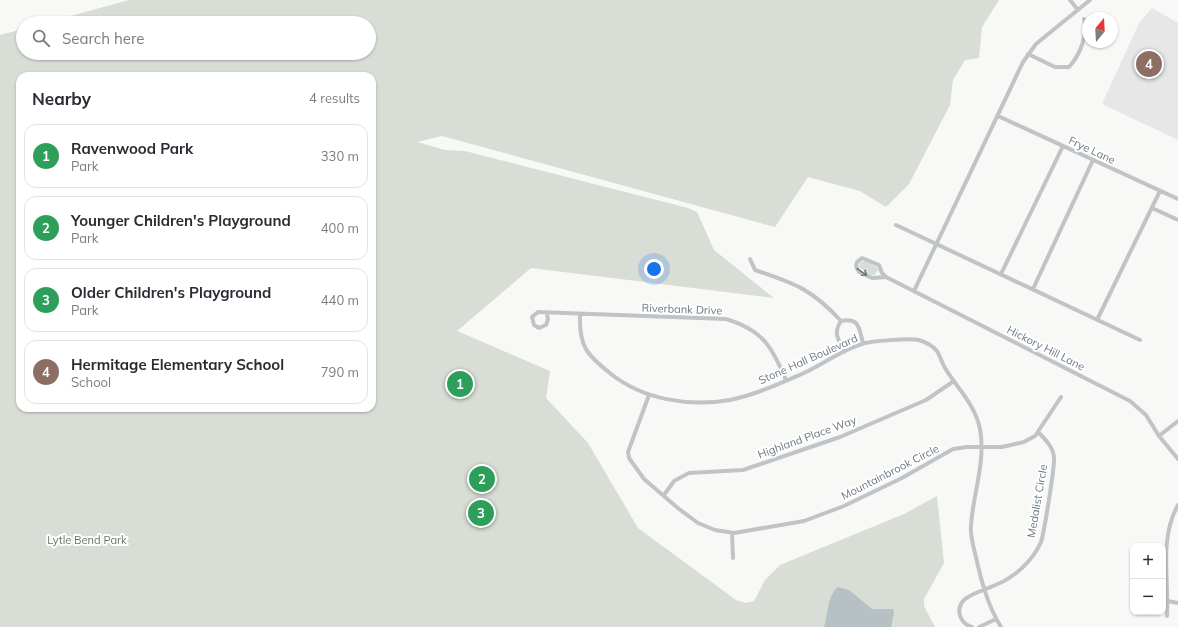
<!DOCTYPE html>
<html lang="en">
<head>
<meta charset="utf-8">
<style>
  :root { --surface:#fff; --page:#f2f2f3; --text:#2b2b33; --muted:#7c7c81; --line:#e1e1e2; --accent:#d93025 }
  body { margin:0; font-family:Mulish,sans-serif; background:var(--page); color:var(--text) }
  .controls { position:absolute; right:12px; bottom:12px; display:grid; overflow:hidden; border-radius:8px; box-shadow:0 1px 3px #0004 }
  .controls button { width:36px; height:36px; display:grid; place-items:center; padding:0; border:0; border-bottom:1px solid var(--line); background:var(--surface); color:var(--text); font:20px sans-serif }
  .compass { position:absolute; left:1082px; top:12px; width:36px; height:36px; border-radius:50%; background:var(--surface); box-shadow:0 1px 3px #0004; rotate:18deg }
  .you { position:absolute; left:654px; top:269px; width:14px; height:14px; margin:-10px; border:3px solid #fff; border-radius:50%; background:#1a73e8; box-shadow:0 0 0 6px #1a73e833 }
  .badge { display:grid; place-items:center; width:26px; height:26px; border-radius:50%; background:var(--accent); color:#fff; font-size:13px; font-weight:700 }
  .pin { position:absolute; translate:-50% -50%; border:2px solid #fff; box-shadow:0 1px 4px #0006 }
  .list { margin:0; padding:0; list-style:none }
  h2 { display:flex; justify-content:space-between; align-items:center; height:52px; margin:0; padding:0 16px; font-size:17px }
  h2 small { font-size:13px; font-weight:400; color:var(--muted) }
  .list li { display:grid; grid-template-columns:26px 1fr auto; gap:12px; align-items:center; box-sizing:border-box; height:64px; margin:0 8px 8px; padding:0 8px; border:1px solid var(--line); border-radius:12px }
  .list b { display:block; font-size:15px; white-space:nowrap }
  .list p { margin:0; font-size:13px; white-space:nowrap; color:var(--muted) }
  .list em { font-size:13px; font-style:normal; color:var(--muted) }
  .icon { flex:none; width:22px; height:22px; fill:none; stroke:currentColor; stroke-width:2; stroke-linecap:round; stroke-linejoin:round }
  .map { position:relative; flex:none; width:1178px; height:627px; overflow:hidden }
  .search { position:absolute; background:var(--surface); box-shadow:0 1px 3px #0004; left:16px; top:16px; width:360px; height:44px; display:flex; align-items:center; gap:10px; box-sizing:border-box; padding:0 14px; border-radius:22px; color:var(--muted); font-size:15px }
  .panel { position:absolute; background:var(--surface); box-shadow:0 1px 3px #0004; left:16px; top:72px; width:360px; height:340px; border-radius:12px }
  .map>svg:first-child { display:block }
</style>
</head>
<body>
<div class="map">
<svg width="1178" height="627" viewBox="0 0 1178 627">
  <rect width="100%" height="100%" fill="#f8f8f6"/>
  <!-- built -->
  <path fill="#e6e7e6" d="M1152,8L1178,23V140L1102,104L1139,23Z"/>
  <!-- green -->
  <path fill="#d8ddd6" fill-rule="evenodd" d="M129,0H999L982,27L979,58L965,60L953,80L950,105L909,184L886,207L860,191L808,177L775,227L442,136L417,142L445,150L465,151L688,208L697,212L714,250L774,298L531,268L457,331L550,371L546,398L588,443L638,528L736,600L746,603L754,601L765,580L780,565L904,514L937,496L944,563L924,599V606L935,627H0V35L23,29V53H369V23H45ZM20,76H372V408H20Z
    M865,261L877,267L878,271L874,275H870L859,267L860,262Z"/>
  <!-- water -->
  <path fill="#b7c1c5" d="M838,587L849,590L872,609H893L894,613L891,627H824C828,615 827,596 838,587Z"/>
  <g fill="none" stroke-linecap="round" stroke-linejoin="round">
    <!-- street -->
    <path stroke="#c0c4c7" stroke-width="4" d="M1070,0L1078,10
      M1028,54L1055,67H1069C1080,55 1088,35 1084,19
      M998,116L1178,199
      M1152,208L1178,220
      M896,225L1140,340
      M750,259L755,270C794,283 812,289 841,321
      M1001,274L1063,146
      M886,277L872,278L859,272L856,266L857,262L862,258L879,265L882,273L886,277L1130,401L1146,415L1159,436L1178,459
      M1033,289L1093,160
      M914,291L1023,62L1036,44L1090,0
      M547,314L548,319L546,325L539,328L534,325L532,317L538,312L726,319C763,330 772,347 786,380
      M580,315C579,347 587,355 611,374C644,400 690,407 730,400C755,395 781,383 804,373C824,364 841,350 862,344C870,341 911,338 919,340C925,342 933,346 937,351C940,356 942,363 945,368C957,388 975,404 980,429C986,461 973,494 971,525C970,534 973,545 975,553C981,580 987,604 1001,627
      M1097,320L1160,191
      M844,352C838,339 833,333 841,321C860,317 859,329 863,343
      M649,395L628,452L629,458L644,479L679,509L698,523L715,530L734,533L804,521L844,506L902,478L953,449L967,447H1002L1024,442L1035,436L1061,397
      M1159,436L1178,421
      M664,495L674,481L689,473L743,470L840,437L926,400L954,381
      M732,533L733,558
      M1168,601L1178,603
      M1167,616C1169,580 1159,538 1178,505
      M972,627C961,624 955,611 963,601C970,592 997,587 1009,578C1022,570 1035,556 1041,542C1044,533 1055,466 1054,457C1053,447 1045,439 1038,432
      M979,627L996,619"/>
  </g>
  <!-- one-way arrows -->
  <defs><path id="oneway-shaft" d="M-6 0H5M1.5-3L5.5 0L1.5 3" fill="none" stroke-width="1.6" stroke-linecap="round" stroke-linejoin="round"/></defs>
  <use stroke="#6a7884" href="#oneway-shaft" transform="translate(862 272) rotate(34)"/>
  <g text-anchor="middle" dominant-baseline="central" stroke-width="4" stroke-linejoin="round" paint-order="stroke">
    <!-- street labels -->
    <g font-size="11" fill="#6a7884" stroke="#fff">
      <text transform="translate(1092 150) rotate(25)">Frye Lane</text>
      <text transform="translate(682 309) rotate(2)">Riverbank Drive</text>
      <text transform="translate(1046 348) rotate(27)">Hickory Hill Lane</text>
      <text transform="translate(808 359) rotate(-24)">Stone Hall Boulevard</text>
      <text transform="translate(807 437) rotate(-20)">Highland Place Way</text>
      <text transform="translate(890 472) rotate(-27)">Mountainbrook Circle</text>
      <text transform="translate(1037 501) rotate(-80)">Medalist Circle</text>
    </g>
    <!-- park labels -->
    <g font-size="11" fill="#677765" stroke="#fff">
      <text x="87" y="540">Lytle Bend Park</text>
    </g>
  </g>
</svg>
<div class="controls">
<button>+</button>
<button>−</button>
</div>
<svg class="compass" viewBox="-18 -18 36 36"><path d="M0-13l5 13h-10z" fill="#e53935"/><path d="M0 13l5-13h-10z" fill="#7c7c81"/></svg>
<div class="you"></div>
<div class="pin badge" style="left:460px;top:384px;background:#2e9e5b">1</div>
<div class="pin badge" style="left:482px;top:479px;background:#2e9e5b">2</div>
<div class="pin badge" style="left:481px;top:513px;background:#2e9e5b">3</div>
<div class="pin badge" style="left:1149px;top:64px;background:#8d6e63">4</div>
<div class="search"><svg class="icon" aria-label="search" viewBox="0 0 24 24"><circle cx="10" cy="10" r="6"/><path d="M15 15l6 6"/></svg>Search here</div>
<section class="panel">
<h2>Nearby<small>4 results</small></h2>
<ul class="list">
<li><span class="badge" style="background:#2e9e5b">1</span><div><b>Ravenwood Park</b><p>Park</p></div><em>330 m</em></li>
<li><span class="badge" style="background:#2e9e5b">2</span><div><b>Younger Children's Playground</b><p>Park</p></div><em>400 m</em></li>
<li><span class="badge" style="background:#2e9e5b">3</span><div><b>Older Children's Playground</b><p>Park</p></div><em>440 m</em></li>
<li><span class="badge" style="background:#8d6e63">4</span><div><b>Hermitage Elementary School</b><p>School</p></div><em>790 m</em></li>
</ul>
</section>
</div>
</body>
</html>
